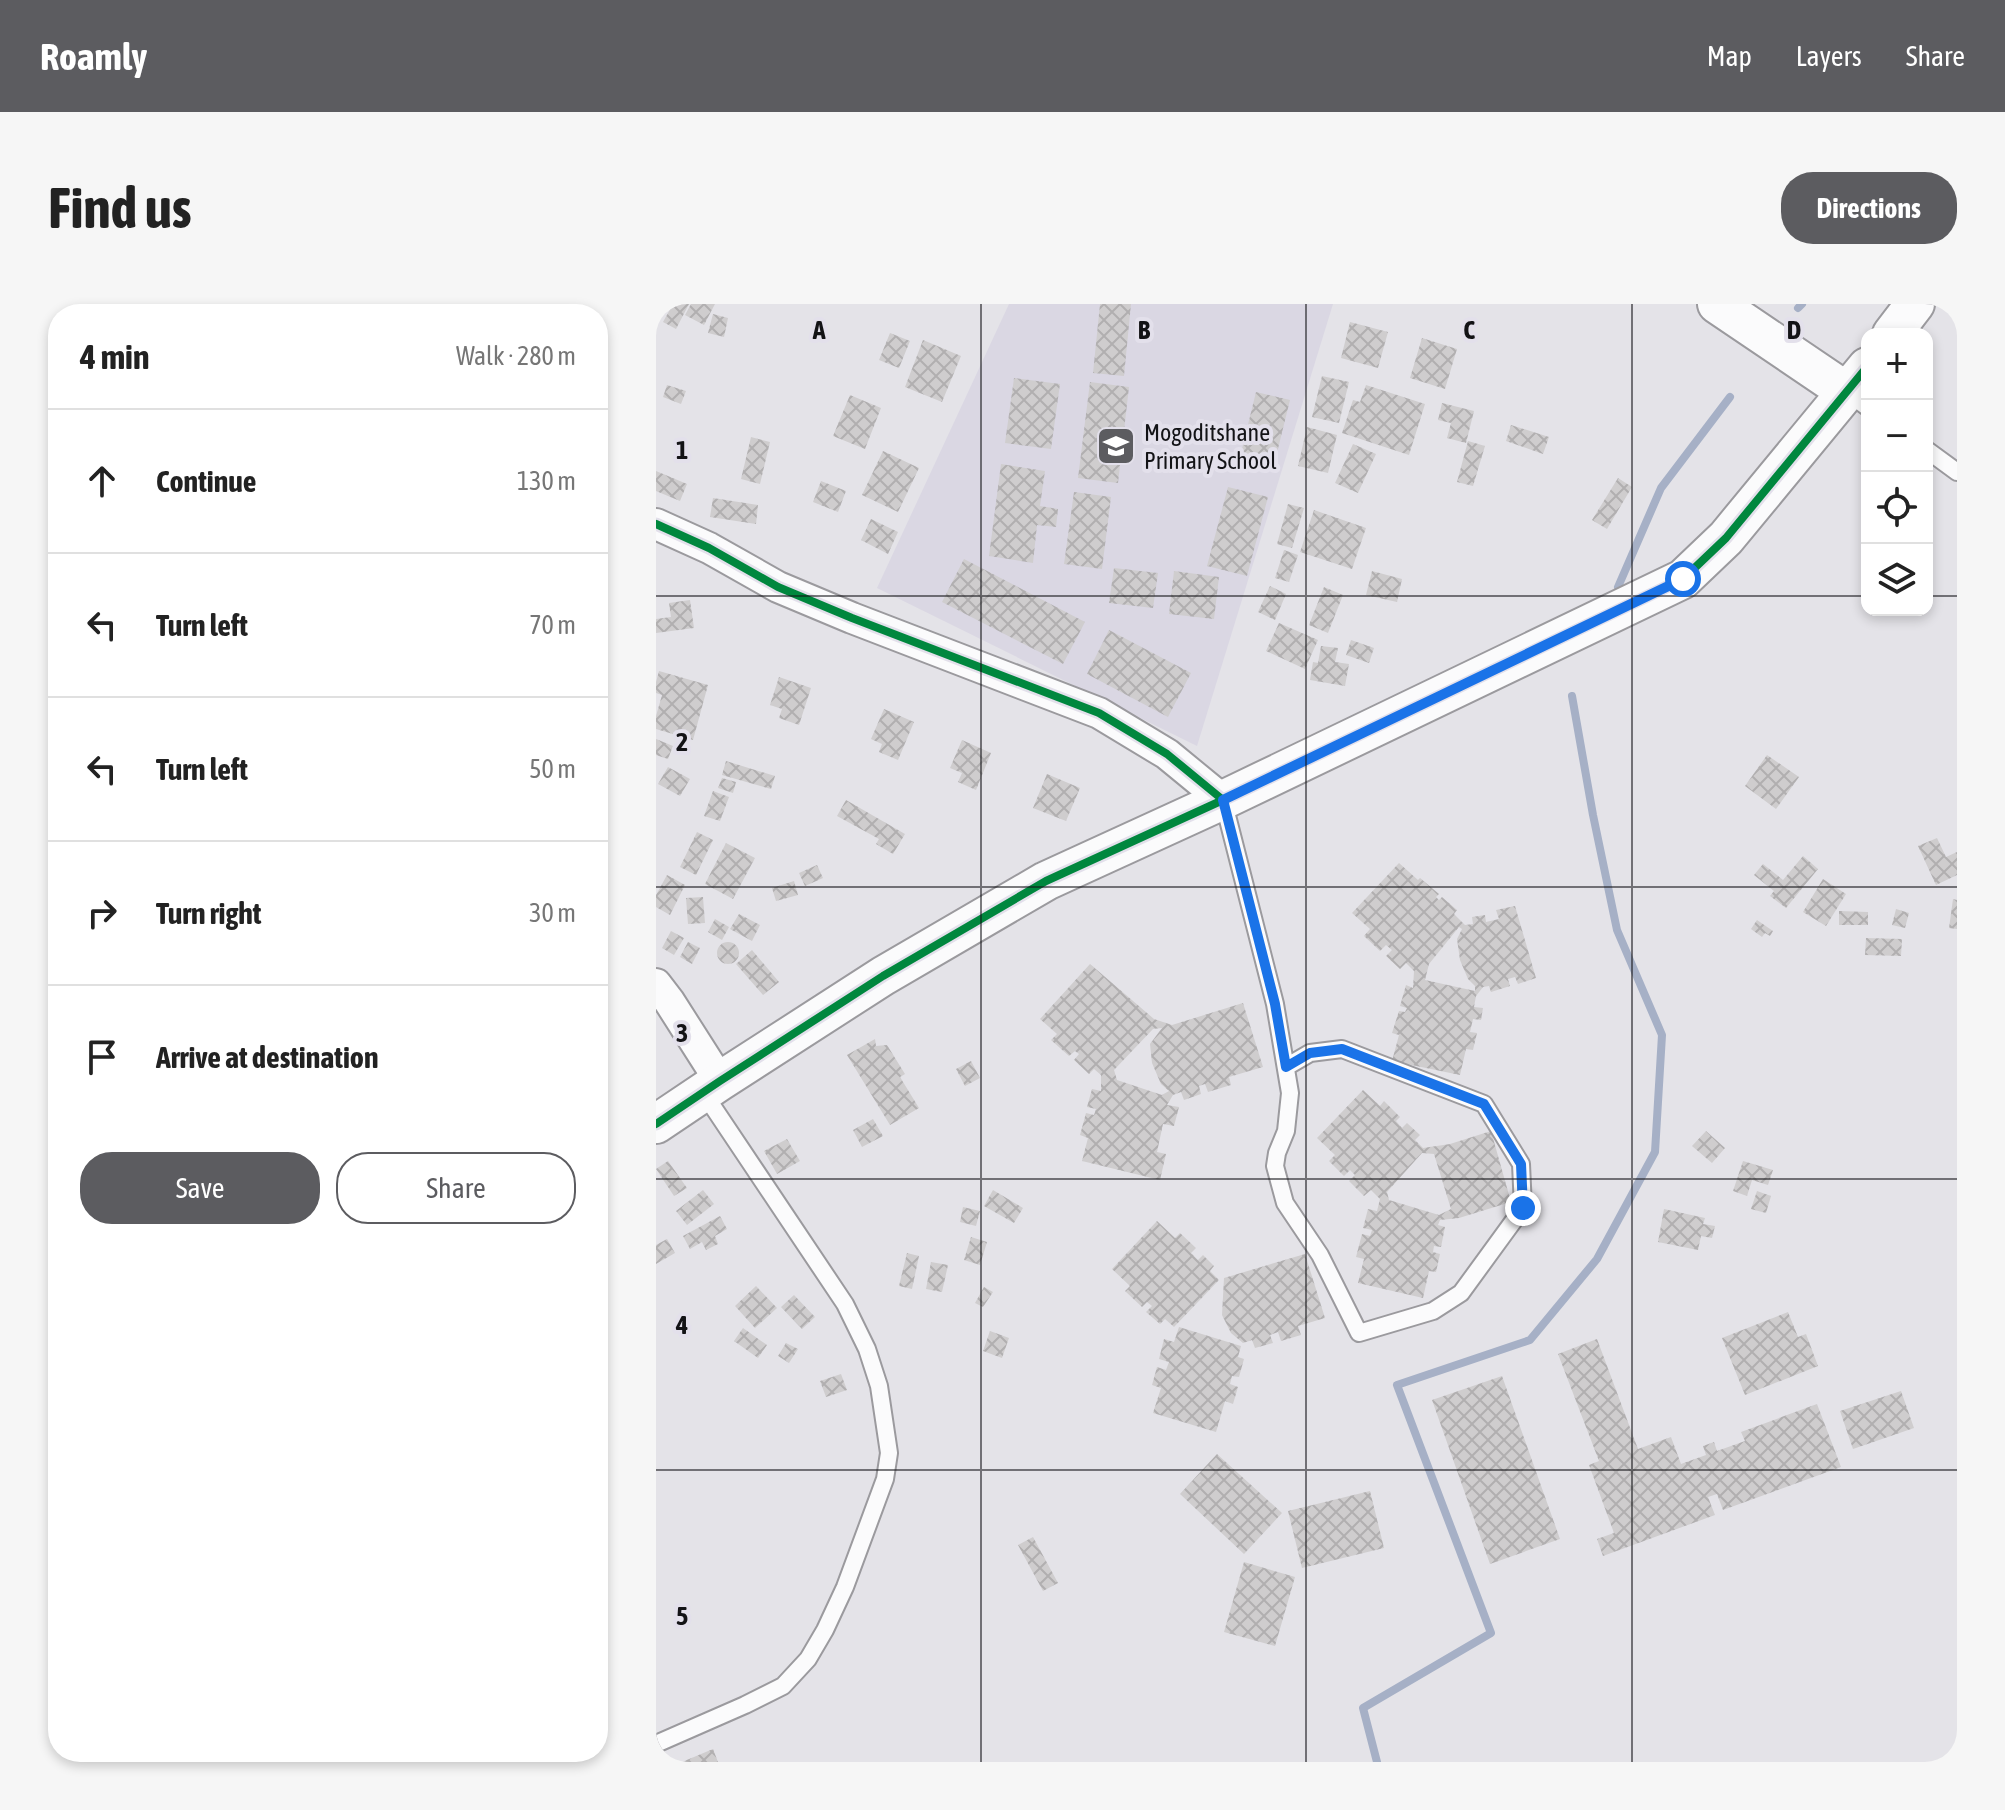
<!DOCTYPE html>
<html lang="en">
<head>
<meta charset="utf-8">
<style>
  :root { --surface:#fff; --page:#f6f6f6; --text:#222; --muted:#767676; --line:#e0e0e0; --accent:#5c5c60 }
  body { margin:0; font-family:"Asap Condensed",sans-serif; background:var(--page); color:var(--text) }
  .controls { position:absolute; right:24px; top:24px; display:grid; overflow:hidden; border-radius:16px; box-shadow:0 4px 12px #0003 }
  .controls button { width:72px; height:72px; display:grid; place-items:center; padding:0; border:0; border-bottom:2px solid var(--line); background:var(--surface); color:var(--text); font:40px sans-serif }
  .stop { position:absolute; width:24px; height:24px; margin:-18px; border:6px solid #1a73e8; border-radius:50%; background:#fff }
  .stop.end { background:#1a73e8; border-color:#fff; box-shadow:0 2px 8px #0008 }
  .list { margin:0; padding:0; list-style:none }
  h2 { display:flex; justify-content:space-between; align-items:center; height:104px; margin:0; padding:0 32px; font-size:34px }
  h2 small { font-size:26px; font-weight:400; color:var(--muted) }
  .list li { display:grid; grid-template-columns:52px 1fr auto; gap:24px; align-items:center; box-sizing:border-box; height:144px; padding:0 32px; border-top:2px solid var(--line) }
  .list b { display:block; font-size:30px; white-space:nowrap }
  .list em { font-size:26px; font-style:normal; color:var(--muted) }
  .actions { display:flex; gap:16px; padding:24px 32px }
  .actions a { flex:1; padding:18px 0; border:2px solid var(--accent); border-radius:32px; text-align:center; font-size:28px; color:var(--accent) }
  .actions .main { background:var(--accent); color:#fff }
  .icon { flex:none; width:44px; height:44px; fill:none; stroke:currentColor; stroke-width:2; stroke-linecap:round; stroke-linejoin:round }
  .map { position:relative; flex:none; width:1301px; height:1458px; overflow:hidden; border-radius:32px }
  header { display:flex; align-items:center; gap:48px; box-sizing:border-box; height:112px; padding:0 40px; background:var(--accent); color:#fff }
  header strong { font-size:38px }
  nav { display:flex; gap:44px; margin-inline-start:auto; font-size:28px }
  .intro { display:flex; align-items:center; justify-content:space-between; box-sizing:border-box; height:192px; padding:0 48px }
  h1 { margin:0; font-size:56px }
  .button { padding:20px 36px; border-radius:32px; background:var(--accent); color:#fff; font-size:28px; font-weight:700 }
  main { display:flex; gap:48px; padding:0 48px }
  aside { flex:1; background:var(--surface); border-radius:32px; box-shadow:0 4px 12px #0003 }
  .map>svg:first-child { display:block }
</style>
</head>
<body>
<header>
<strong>Roamly</strong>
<nav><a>Map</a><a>Layers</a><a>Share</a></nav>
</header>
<div class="intro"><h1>Find us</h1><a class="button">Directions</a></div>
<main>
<aside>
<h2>4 min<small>Walk · 280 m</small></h2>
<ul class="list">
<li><svg class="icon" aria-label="ahead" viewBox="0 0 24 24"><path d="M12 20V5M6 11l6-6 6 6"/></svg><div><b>Continue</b></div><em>130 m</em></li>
<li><svg class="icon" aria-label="left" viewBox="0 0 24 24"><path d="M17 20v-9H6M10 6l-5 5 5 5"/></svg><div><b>Turn left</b></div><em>70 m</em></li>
<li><svg class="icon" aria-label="left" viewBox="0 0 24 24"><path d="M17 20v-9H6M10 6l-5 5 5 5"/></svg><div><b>Turn left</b></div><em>50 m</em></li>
<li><svg class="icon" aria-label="right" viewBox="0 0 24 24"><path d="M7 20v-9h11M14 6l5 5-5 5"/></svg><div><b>Turn right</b></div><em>30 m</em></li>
<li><svg class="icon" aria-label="arrive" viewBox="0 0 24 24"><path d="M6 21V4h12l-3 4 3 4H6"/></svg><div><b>Arrive at destination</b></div></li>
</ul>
<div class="actions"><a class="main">Save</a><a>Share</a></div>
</aside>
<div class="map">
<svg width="1301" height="1458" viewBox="0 0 1301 1458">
  <defs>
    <pattern id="building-cross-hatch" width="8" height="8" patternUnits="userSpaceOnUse" patternTransform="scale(2)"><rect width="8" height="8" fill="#cfcdce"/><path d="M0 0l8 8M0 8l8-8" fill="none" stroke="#b1afb0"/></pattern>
  </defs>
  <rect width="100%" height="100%" fill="#e4e3e8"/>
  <!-- built -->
  <path fill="#dad7e3" d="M353,0H677L541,442L221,284Z"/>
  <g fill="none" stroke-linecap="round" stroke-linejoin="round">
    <!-- stream -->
    <path stroke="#a6b0c6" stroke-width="8" d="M1142,4L1146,0
      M962,283L1005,184L1074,93
      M721,1458L707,1404L835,1329L741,1081L874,1036L941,955L999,848L1006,731L961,626L937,511L916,392"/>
  </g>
  <!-- building -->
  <path fill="url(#building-cross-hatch)" fill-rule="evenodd" d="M17,0H33L20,25L7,18Z
    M35,0H59L48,21L29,11Z
    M444,0H475L468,72L437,69Z
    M57,10L72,14L68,33L52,29Z
    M694,18L732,28L722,64L685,54Z
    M234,29L254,37L243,64L223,56Z
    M766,34L801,45L789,85L754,74Z
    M267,36L305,52L286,98L249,83Z
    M666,72L693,78L683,119L656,113Z
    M358,74L404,80L395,145L349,139Z
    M434,78L473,83L462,179L422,174Z
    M11,81L30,87L25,100L7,93Z
    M710,81L769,100L753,151L686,129L697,96L704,98Z
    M600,88L634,96L617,165L583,157Z
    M194,91L225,104L209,145L177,132Z
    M786,99L818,107L810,139L791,134L795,119L782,116Z
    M855,121L893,133L887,150L850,137Z
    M651,123L681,131L672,169L642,162Z
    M95,133L114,138L104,180L85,175Z
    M812,137L829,142L817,182L801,178Z
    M697,140L720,150L702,189L679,179Z
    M227,147L263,164L242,208L206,191Z
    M345,160L389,167L384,202L402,205L400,223L381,221L377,259L333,252Z
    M0,167L31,180L24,197L0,187Z
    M962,174L976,183L951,225L936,216Z
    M165,177L190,187L182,208L157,198Z
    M572,183L612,193L591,272L551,262Z
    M418,188L455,193L446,265L408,260Z
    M57,194L102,201L100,220L54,213Z
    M632,200L648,204L636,244L621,240Z
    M658,206L710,224L696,265L644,248Z
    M215,215L242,228L232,250L205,236Z
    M628,246L642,251L633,278L619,274Z
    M308,255L429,318L407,360L286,298Z
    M458,264L502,269L497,304L453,299Z
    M518,267L563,273L558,315L513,310Z
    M716,267L746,275L741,298L710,291Z
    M614,282L630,290L619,316L602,308Z
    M668,283L687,291L672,329L653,321Z
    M34,296L38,324L0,329V315L15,313L13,299Z
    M623,319L662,336L649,365L610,347Z
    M453,326L535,369L512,413L431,370Z
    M695,336L718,344L713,359L690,351Z
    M665,342L682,344L679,358L693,360L689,382L654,376L657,358L662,359Z
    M3,367L52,381L37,436L0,425V412L6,391L0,389V378Z
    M123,373L155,384L143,421L123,414L126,405L114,401Z
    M228,405L258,418L242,456L223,448L226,440L215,435Z
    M0,435L17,442L12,455L0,451Z
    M306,436L335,449L320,486L302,478L306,469L294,464Z
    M1111,451L1143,473L1120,505L1089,482Z
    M70,457L119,472L115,485L66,471Z
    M12,463L34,475L24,492L2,480Z
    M391,470L424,484L410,517L377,504Z
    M66,474L80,478L77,489L62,484Z
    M57,487L73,493L64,517L48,512Z
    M190,496L249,530L237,550L220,540L223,535L181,512Z
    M41,528L57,536L40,571L24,563Z
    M1281,534L1290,553L1301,548V571L1280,581L1262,542Z
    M70,539L99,554L77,595L49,580Z
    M1147,552L1162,565L1130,604L1114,592L1118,587L1098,571L1107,560L1127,576Z
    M743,559L762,576L764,574L783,590L780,593L783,596L786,593L801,606L798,610L809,621L817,620L816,613L829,611L830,618L843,615L840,606L859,602L880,674L862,680L859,673L852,675L854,682L835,688L833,682L827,683L820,692L818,703L827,704L825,716L817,715L814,728L821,729L817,746L810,745L804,771L736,757L743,731L736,729L743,707L749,708L751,704L744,702L750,681L757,684L758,667L750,659L744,665L730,652L736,646L730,641L724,647L708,632L714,625L696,609ZM803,623L806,625L801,635L804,656L812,675L819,682V687L769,676L773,660Z
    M161,561L167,574L149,582L143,569Z
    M11,571L29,581L14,611L0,603V591Z
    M1167,575L1190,590L1170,622L1147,608Z
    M138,577L142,591L120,597L116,584Z
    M47,593L49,619L32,620L30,594Z
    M1297,595L1301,596V625L1293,624Z
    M1240,605L1253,609L1249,624L1236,621Z
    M1183,607L1212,608V621H1183Z
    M83,610L104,621L96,637L74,625Z
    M59,615L73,623L66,636L52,628Z
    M1101,616L1117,627L1114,632L1109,629L1106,633L1095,625Z
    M15,627L28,634L18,651L6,644Z
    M1210,634L1246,635L1245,652L1209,651Z
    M32,638L44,644L36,660L24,653Z
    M61 649a11 11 0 1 1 22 0a11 11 0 1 1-22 0Z
    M96,646L123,678L107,691L80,660Z
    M434,660L498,715L516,721L587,699L607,763L573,773L575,781L552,788L549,780L543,782L545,790L528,796L525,788L517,791L511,801L523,803L518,822L507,820L501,848L510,850L504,876L426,857L432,834L424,831L430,809L438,811L440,805L431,803L436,785L445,787V771L438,765L433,770L418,756L423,750L419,747L413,752L395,736L401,730L384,715ZM506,724L494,740L496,759L505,780L513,787L506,791L461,776L458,766L497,725Z
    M219,735L220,742L231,741L249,770L244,773L263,804L234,821L191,751Z
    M315,757L324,774L309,782L300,765Z
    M707,786L724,802L728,797L744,813L740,817L746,824L751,819L764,831L759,836L767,844L794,840L835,827L855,898L803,914L784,916L782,921L789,923L785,943L778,942L777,948L784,950L780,968L773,967L767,994L702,979L708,955L700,953L706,930L714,932L716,926L707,924L712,905L721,907L724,895L715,886L708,892L693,877L699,871L694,866L688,872L673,857L679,851L661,834ZM766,849L778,850L795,905L783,911L733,896L731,888Z
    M217,815L227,832L206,843L197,826Z
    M1050,827L1069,844L1056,859L1036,842Z
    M131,835L144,857L121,870L108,847Z
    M12,857L31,884L18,892L0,865Z
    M1087,857L1117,866L1112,881L1096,876L1091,892L1077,887Z
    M47,886L58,900L31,921L20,907Z
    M337,886L367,904L358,919L328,902Z
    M1101,887L1115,892L1110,909L1095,905Z
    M307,903L324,907L320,922L304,918Z
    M1008,905L1049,914L1047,920L1059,922L1056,934L1045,932L1042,946L1002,938Z
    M64,912L71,925L59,932L62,940L50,946L46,938L34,945L27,932Z
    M501,917L519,934L524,929L540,944L535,949L542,956L547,951L558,962L554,967L563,976L518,1023L509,1015L504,1020L490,1008L496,1002L491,998L486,1003L469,987L474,982L456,965Z
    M315,933L331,938L324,961L308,956Z
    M11,935L19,949L0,960V941Z
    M251,949L263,952L256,985L243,982Z
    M649,950L669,1014L642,1022L645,1031L625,1037L622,1028L614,1031L617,1039L599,1044L596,1036L587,1039L575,1029L566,1011L568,974Z
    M275,958L292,961L286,988L270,985Z
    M100,982L121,1004L99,1024L79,1002Z
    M328,983L337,988L327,1003L319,999Z
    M138,991L159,1013L146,1025L125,1003Z
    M1132,1008L1142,1033L1150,1030L1162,1062L1089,1091L1066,1034Z
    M523,1023L585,1042L582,1053L588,1055L583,1073L576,1072L574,1080L582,1083L577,1100L569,1097L560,1128L497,1109L505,1084L496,1081L501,1063L510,1066L513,1058L503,1055L508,1035L518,1038Z
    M87,1024L111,1041L102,1054L78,1037Z
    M334,1027L353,1034L346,1054L327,1047Z
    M941,1035L982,1145L1015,1133L1025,1160L1050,1151L1047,1142L1058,1138L1061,1147L1089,1137L1085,1128L1161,1100L1185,1163L1067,1206L1061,1190L1052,1193L1059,1211L947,1252L941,1235L958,1229L933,1161L943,1157L902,1050Z
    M130,1039L142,1045L133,1059L122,1052Z
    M185,1070L191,1086L170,1093L164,1077Z
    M846,1072L904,1235L834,1260L776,1096Z
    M1245,1087L1258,1124L1197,1145L1184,1107Z
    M561,1150L626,1209L588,1250L524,1190Z
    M714,1187L728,1244L646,1264L632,1207Z
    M377,1233L402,1279L387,1287L362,1241Z
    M588,1258L639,1273L619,1342L568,1328Z
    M57,1445L62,1458H26Z"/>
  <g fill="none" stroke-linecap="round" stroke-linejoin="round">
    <!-- service casing -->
    <g stroke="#9b9a9e" stroke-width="20">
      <path id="service" d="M1191,88L1211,103
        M1271,146L1301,168
        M567,496L619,700L634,789L630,827L621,849L619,862L629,899L664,951L703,1029L777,1007L805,989L867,904L865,860L828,800L686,745L654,749L630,763
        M0,1440L89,1401L127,1382L152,1355L169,1326L189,1283L229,1175L233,1149L223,1082L211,1045L189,1000L47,788"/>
    </g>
    <!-- minor casing -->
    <g stroke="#9b9a9e" stroke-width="34">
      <path id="minor" d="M0,220L53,244L122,283L196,314L443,409L511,450L567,496
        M0,680L13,697L64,777"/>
    </g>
    <!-- tertiary casing -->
    <g stroke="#9b9a9e" stroke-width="42">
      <path id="tertiary" d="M1061,0L1191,88
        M1236,30L1259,0
        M0,820L64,777L227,672L390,577L567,496L1027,275L1070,234L1211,63"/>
    </g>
    <!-- service -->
    <use href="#service" stroke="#fbfbfc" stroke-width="16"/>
    <!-- minor -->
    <use href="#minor" stroke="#fbfbfc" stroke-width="30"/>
    <!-- tertiary -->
    <use href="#tertiary" stroke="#fbfbfc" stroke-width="38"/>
    <!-- cycleway casing -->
    <g stroke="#e3e0eb" stroke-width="13">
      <path id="cycleway" d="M0,220L53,244L122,283L196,314L443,409L511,450L567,496
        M0,820L64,777L227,672L390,577L567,496L1027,275L1070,234L1211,63"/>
    </g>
    <!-- cycleway -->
    <use href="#cycleway" stroke="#00873e" stroke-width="8"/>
  </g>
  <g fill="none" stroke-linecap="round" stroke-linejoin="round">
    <!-- route -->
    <path stroke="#1a73e8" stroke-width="10" d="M867,904L865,860L828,800L686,745L654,749L630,763L619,700L567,496L1027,275"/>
  </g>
  <!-- grid -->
  <path fill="none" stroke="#131316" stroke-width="2" stroke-opacity="0.55" d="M325,0V1458M650,0V1458M976,0V1458M0,292H1211M1271,292H1301M0,583H1301M0,875H1301M0,1166H1301"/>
  <!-- icons -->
  <defs>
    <g id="school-square" transform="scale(2)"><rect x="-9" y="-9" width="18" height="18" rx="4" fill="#5c5c60" stroke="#e3e0eb"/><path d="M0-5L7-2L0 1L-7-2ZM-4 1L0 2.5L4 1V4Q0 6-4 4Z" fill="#fff"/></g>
  </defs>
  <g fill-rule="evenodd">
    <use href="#school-square" x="460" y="142"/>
  </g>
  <g text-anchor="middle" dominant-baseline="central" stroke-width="8" stroke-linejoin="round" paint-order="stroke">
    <!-- poi labels -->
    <g font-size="24" fill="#131316" stroke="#e3e0eb" text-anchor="start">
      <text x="488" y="128">Mogoditshane<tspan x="488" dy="28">Primary School</tspan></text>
    </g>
  </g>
  <g font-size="26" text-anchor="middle" font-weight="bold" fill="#131316" stroke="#e3e0eb" stroke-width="8" stroke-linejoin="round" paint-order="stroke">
    <text x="163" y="35">A</text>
    <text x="488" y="35">B</text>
    <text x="813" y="35">C</text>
    <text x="1138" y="35">D</text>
    <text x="26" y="155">1</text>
    <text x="26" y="447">2</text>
    <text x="26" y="738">3</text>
    <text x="26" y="1030">4</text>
    <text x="26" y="1321">5</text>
  </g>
</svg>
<div class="controls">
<button>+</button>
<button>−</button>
<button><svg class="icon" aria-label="locate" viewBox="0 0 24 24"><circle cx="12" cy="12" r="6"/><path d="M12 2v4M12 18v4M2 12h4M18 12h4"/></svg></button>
<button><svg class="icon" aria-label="layers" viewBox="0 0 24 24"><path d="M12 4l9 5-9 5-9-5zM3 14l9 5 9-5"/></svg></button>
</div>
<div class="stop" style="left:1027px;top:275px"></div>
<div class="stop end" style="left:867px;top:904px"></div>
</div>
</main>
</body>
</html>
